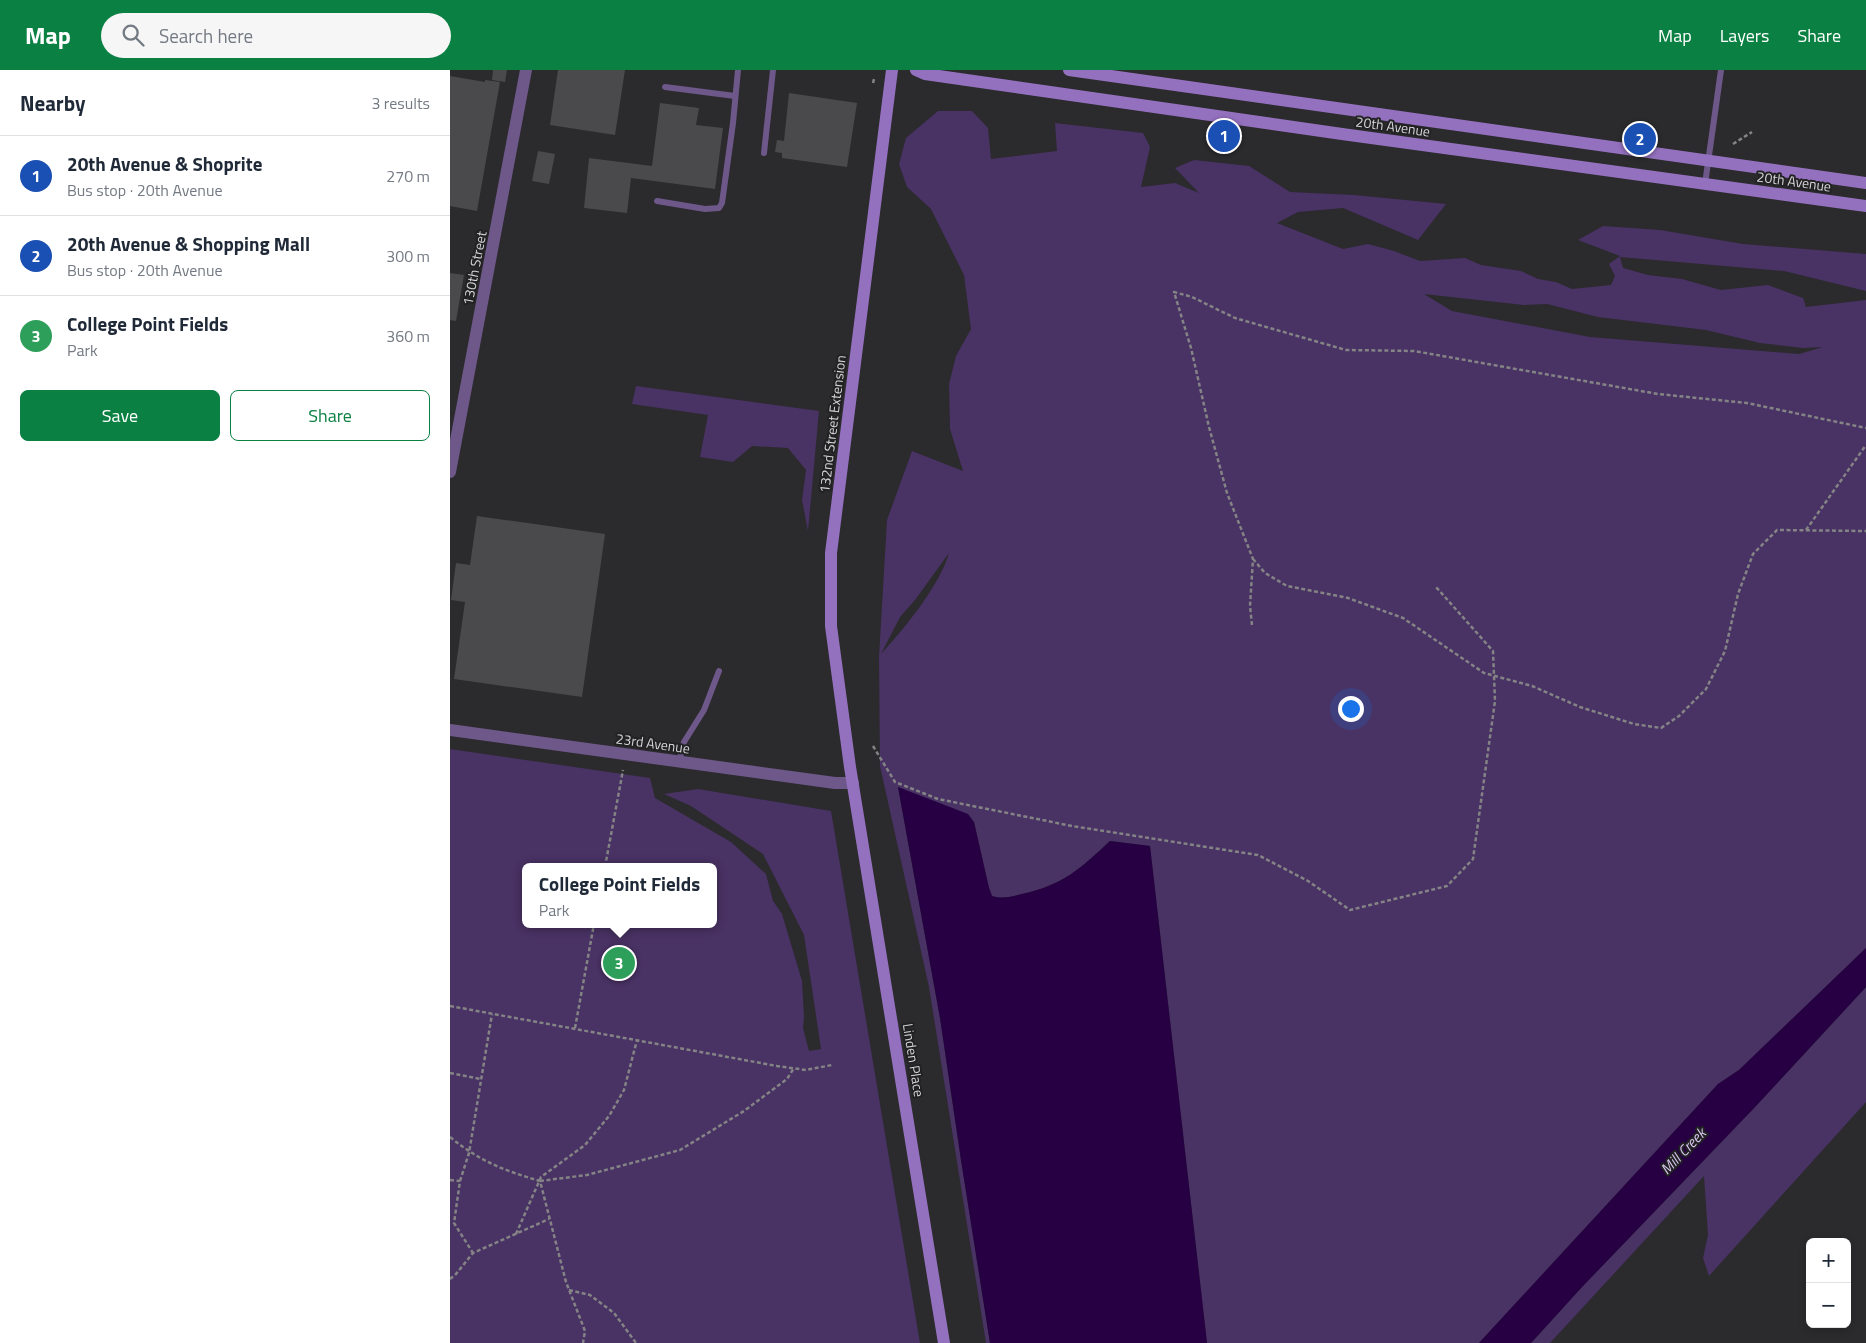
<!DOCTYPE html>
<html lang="en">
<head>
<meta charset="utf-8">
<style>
  :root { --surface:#fff; --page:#f6f6f7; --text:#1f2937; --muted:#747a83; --line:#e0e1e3; --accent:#0b8043 }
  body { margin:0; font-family:"Titillium Web",sans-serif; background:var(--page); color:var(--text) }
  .controls { position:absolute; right:15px; bottom:15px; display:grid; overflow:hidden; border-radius:8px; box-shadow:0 2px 8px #0003 }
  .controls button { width:45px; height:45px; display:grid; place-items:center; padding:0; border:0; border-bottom:1px solid var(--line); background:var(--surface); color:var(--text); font:25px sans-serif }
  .you { position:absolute; left:900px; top:638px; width:18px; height:18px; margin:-12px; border:4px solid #fff; border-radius:50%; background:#1a73e8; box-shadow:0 0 0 8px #1a73e833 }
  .badge { display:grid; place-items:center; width:32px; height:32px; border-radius:50%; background:var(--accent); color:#fff; font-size:16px; font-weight:700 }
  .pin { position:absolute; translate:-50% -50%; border:2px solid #fff; box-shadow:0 1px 5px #0006 }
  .popup { position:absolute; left:72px; top:793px; width:195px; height:65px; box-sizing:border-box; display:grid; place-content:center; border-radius:8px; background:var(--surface); filter:drop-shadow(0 1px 4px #0005); font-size:16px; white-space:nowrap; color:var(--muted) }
  .popup b { font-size:19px; color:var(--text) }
  .popup::after { content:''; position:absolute; left:50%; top:100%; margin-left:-10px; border:10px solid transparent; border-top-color:var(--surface) }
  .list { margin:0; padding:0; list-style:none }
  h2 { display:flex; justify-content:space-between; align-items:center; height:65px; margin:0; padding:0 20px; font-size:21px }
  h2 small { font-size:16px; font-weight:400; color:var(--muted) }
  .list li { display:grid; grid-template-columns:32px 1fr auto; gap:15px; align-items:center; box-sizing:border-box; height:80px; padding:0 20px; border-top:1px solid var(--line) }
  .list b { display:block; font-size:19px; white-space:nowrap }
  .list p { margin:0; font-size:16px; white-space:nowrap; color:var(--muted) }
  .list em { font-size:16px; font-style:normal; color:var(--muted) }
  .actions { display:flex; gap:10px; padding:15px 20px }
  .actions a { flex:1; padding:11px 0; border:1px solid var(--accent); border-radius:8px; text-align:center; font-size:18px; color:var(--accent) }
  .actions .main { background:var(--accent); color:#fff }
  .icon { flex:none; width:28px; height:28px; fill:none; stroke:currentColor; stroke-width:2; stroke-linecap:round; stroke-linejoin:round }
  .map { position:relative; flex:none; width:1416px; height:1273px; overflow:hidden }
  header { display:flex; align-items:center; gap:30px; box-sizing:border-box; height:70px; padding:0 25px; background:var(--accent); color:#fff }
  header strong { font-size:24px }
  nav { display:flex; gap:28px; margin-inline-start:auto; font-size:18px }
  .search { width:350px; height:45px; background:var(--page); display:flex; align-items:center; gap:12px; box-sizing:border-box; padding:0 18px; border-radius:28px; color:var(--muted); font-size:19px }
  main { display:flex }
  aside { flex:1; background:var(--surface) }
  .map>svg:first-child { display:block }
</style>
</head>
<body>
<header>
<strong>Map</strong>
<div class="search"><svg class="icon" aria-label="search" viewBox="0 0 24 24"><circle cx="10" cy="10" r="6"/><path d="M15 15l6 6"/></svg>Search here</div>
<nav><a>Map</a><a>Layers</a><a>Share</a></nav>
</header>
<main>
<aside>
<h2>Nearby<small>3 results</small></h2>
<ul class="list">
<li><span class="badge" style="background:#1a4fb4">1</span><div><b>20th Avenue &amp; Shoprite</b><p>Bus stop · 20th Avenue</p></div><em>270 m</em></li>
<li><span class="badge" style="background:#1a4fb4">2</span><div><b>20th Avenue &amp; Shopping Mall</b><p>Bus stop · 20th Avenue</p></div><em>300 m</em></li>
<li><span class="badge" style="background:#2e9e5b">3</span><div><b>College Point Fields</b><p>Park</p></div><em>360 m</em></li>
</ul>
<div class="actions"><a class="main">Save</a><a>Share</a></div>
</aside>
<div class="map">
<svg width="1416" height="1273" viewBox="0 0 1416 1273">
  <rect width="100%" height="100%" fill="#2b2a2d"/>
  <!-- green -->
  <path fill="#493264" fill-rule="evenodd" d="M488,41H522L538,58L541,89L607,81L605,53L693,63L700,77L691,117L725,113L749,123L725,98L744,90L799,96L840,122L904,125L996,134L968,170L893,138L848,142L827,153L893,179L918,174L944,181L970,191L1015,188L1031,195L1071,201L1088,209L1106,212L1122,219L1161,215L1165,206L1159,194L1170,186L1128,170L1153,156L1210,160L1293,174L1416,184V221L1334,201L1170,187L1173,198L1198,205L1232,209L1271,220L1318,215L1353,228L1356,237L1416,230V878L1289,1000L1268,1014L1029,1273H757L700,776L660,771C630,799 613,815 572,824C561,827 553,829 542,826L539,818L524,752L448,717L490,948L511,1090L540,1273H536L479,917L430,696L429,587L437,450L462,381L513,401L500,359L499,314L506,286L521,259L514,205L481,139L457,117L449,94L456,68ZM974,224L1074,235L1097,234L1148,247L1256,260L1310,273L1353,278L1373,277L1349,284L1140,267L1002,241ZM499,483C490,515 454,559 431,584L450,547L465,530Z
    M186,316L369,341L358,461L352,430L356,400L338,378L302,376L283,392L250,387L258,345L182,334Z
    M0,679L200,708L205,728L281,772L316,804L323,831L332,844L352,911L354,947L353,958L359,981L371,979L354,865L313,784L241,736L214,724L248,719L381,741L470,1273H0ZM75,797H263V854H75Z
    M1416,917V1032L1259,1206L1253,1188L1258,1165L1254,1106L1100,1273H1081L1132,1217L1306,1036Z"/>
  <!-- water -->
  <path fill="#260043" d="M448,717L518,744L524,752L539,818L542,826C553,829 561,827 572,824C613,815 630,799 660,771L700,776L757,1273H540L511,1090L490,948Z
    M1416,878V917L1306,1036L1132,1217L1081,1273H1029L1268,1014L1289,1000Z"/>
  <!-- building -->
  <path fill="#4a494c" d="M43,0H57L55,12L42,10Z
    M108,0H175L165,65L100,55Z
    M0,6L35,12V10L50,12L27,141L0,136Z
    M339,23L407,33L397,97L332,88V83L325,82L327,70L334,71Z
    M210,33L249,38L246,55L273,58L265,119L181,108L177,143L134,138L139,88L202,96Z
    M88,81L105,84L99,114L82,111Z
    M0,203L14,205L6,251L0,250Z
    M27,446L155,464L132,627L4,609L15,532L1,530L6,493L20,495Z"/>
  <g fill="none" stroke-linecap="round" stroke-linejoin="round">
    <!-- path -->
    <path stroke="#848385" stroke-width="2.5" stroke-dasharray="4 2.5" stroke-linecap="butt" d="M423,13L424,9
      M1283,74L1302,62
      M1356,460L1416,375
      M803,489L815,503L837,516L898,528L953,548L1034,603L1082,616L1130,637L1184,654L1211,658L1229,646L1256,619L1275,581L1288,524L1303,484L1327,460L1416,461
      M802,555L800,536L803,489L777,423L759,357L741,278L724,222L742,227L785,248L896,280L964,281L1208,324L1297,333L1416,358
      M423,676L445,712L488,729L622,756L808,785L858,811L900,840L997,816L1023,789L1045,631L1043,581L986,517
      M155,797L173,700
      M0,936L327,996L356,1000L382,995
      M125,958L144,854
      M0,1003L31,1009
      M0,1067C31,1092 53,1100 90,1111L116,1212L135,1261L133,1273
      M0,1110L10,1111L4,1153L23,1183
      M10,1111L19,1083L42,944
      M90,1111L137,1105L230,1080L294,1041L337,1009L344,998
      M66,1164L91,1107L135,1075L159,1046L174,1020L187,970
      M0,1209L6,1204L23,1183L99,1149
      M119,1220L140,1225L164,1243L186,1273"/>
    <!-- lane -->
    <path stroke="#6e588a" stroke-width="6" d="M215,17L285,26
      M314,83L323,0
      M1255,114L1271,0
      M207,131L255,139L269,138L272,133L283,53L288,0
      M229,692L234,672L254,640L269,601"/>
    <!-- street -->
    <path stroke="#6e588a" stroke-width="12" d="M0,402L76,0
      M0,660L385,713H403"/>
    <!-- secondary -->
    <path stroke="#9471bf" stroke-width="12" d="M442,0L381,483V556L400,697L494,1273
      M466,0L475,4L892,64L1416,136
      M619,0L1416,113"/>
  </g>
  <g text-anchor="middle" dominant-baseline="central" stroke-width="4" stroke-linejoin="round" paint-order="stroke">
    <!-- street labels -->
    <g font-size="14" fill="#d6d5d7" stroke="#222123">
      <text transform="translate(943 56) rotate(8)">20th Avenue</text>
      <text transform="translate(1344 111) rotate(8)">20th Avenue</text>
      <text transform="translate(24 198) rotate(-79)">130th Street</text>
      <text transform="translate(382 354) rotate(-83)">132nd Street Extension</text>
      <text transform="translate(203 673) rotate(8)">23rd Avenue</text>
      <text transform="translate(464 990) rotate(81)">Linden Place</text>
    </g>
    <!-- water labels -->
    <g font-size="15" font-style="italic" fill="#d8c7f0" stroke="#222123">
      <text transform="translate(1233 1081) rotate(-46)">Mill Creek</text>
    </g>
  </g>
</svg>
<div class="controls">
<button>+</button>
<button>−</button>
</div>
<div class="you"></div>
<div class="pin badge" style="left:774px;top:66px;background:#1a4fb4">1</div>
<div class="pin badge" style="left:1190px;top:69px;background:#1a4fb4">2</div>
<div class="pin badge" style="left:169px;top:893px;background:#2e9e5b">3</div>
<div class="popup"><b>College Point Fields</b>Park</div>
</div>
</main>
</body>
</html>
